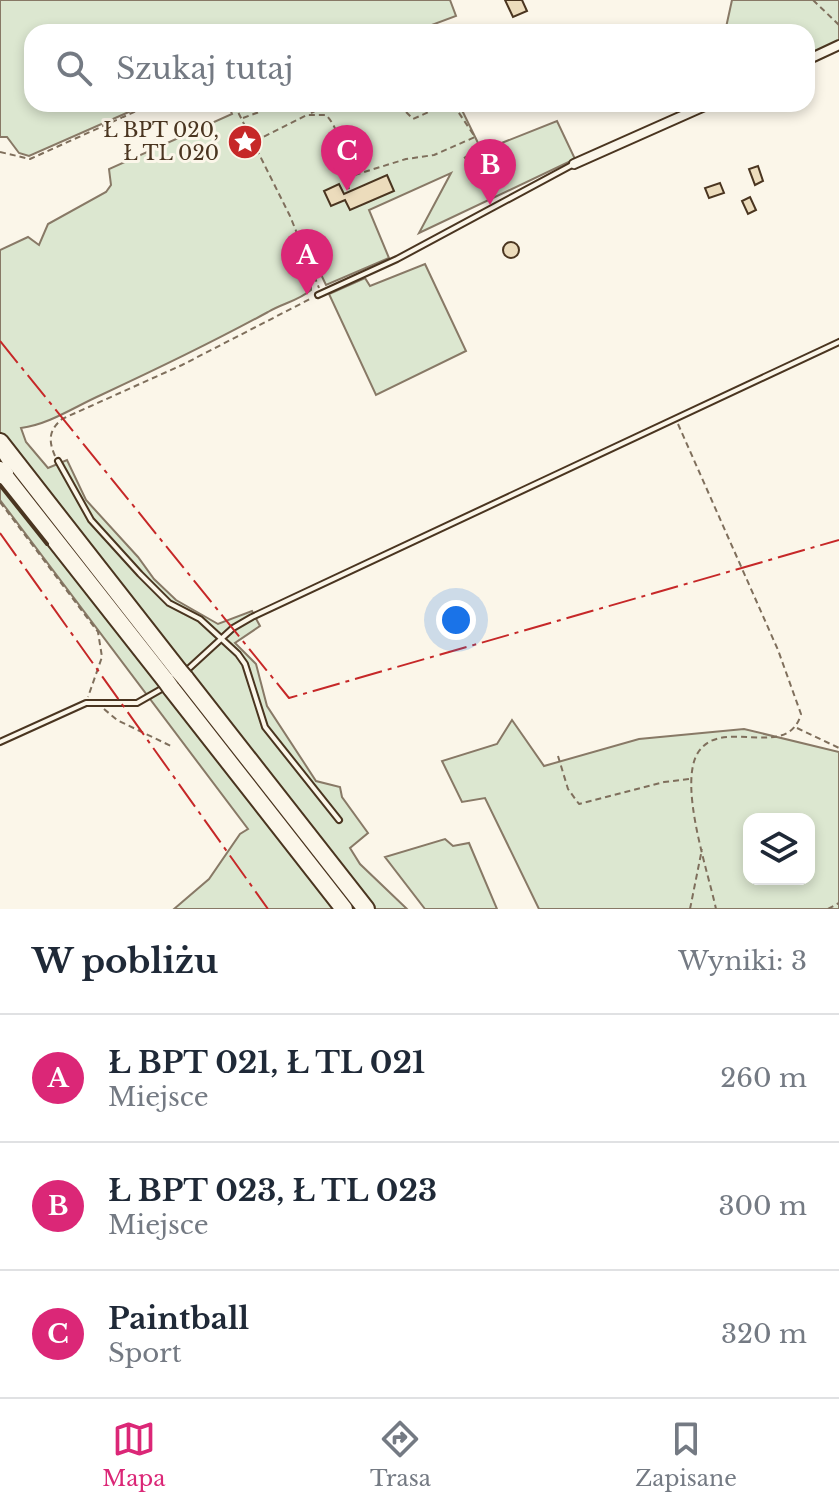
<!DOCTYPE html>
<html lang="pl">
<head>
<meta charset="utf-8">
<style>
  :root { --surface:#fff; --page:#f6f6f7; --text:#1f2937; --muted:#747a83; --line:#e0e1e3; --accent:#db2777 }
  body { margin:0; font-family:"Libre Baskerville",serif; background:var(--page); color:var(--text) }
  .controls { position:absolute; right:24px; bottom:24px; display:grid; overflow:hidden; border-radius:16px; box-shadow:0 4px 12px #0003 }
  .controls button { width:72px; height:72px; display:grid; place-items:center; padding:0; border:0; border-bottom:2px solid var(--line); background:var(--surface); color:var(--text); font:40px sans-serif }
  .you { position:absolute; left:456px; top:620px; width:28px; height:28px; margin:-20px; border:6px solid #fff; border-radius:50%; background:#1a73e8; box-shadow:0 0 0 12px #1a73e833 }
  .badge { display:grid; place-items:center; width:52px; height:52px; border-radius:50%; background:var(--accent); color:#fff; font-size:26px; font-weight:700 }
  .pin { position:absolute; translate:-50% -66px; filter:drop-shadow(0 2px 4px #0008) }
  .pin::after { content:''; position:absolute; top:42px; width:28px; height:24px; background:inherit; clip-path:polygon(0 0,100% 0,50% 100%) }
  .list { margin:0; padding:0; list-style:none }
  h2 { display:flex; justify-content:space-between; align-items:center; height:104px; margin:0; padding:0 32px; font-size:34px }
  h2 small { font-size:26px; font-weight:400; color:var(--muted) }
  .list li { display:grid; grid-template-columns:52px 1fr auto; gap:24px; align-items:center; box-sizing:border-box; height:128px; padding:0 32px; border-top:2px solid var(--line) }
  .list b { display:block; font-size:30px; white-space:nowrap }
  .list p { margin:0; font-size:26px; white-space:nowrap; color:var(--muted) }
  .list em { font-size:26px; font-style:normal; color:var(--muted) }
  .icon { flex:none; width:44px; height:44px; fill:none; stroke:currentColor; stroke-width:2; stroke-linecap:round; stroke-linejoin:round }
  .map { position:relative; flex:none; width:839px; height:909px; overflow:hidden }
  .search { position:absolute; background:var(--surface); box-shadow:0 4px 12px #0003; left:24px; right:24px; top:24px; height:88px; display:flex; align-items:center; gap:20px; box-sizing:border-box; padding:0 28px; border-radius:24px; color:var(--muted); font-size:30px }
  .sheet { height:488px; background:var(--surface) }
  nav { display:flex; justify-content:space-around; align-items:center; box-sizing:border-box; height:112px; border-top:2px solid var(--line); background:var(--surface); font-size:22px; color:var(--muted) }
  nav a { display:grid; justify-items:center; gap:4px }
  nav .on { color:var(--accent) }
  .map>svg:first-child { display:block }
</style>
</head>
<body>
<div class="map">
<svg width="839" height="909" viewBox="0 0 839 909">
  <rect width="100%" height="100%" fill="#fbf6e9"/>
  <!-- green -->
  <path fill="#dce7d0" stroke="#887966" stroke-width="2" fill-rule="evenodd" d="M0,0H450L456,16L413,32H32V104H147L29,156L19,153L7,137H0Z
    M732,0H839V42L807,57V32H725Z
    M228,104H459L480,147L464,158L557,121L575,159L419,233L451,173L369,210L389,258L326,285L317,266L311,275V290C298,301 283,303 268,312C213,342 157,369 101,395C74,407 50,424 21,428L26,442L48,468L67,460L86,500L138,557L154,579L176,600L218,624L252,611L260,626L235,643L256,664L267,706L316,781L340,787L342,797L368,833L350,848L360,864L407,909H174L209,879L240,834L248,829L0,500V250L28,237L39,245L48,224L106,192L111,185L109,169L232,114Z
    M425,264L466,351L376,395L329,294L365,278L370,286Z
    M512,720L544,766L639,739L744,729L839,752V909H539L485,798L462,802L442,761L497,744ZM749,819H809V879H749Z
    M445,839L453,846L469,843L497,909H425L385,857Z"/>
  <!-- building -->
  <path fill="#ecdcbc" stroke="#4a3520" stroke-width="2" d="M505,0H522L527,11L513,17Z
    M758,166L763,181L755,185L749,169Z
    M387,175L394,191L350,210L345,200L331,206L324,191L339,184L344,194Z
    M720,183L724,193L709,198L705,188Z
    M750,197L756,210L748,214L742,201Z
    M503 250a8 8 0 1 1 16 0a8 8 0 1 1-16 0Z"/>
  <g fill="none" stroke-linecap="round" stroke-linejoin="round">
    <!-- lane casing -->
    <g stroke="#4a3520" stroke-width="8">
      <path id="lane" d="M318,295L397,259L572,165
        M1,456L11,472
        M58,461L91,520L140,574L169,603L200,619L238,654L245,664L265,727L339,820
        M185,672L233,628L252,617L839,342
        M0,742L86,703H137L165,687"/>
    </g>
    <!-- street casing -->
    <g stroke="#4a3520" stroke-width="12">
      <path id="street" d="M807,60L839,45
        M574,164L709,104"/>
    </g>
    <!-- highway casing -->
    <g stroke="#4a3520" stroke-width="20">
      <path id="highway" d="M0,442L179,671
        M0,470L166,681
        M185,678L366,909
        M171,688L344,909"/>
    </g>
    <!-- path -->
    <path stroke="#7f6f5c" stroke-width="2" stroke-dasharray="6 4" stroke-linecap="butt" d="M813,0L839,25
      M234,104L290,216L319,288
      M311,113L330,104
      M243,118L270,108
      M255,141L307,115H326C345,135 341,165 350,192
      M0,152L30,159L152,104
      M345,178L406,159L434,155L475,137L457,110L440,107L413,119L398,104
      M678,424L778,650L801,714C788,761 723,717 699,751C677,782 708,871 716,909
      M55,456C48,440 49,430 62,419L182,365L312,298
      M0,502L98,632L102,657L88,697
      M104,709L117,720L173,747
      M797,728L839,748
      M558,756L568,789L579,804L664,782L689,779
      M690,909L702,849
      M828,909L839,903"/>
    <!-- lane -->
    <use href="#lane" stroke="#fbf6e9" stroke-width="4"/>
    <!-- street -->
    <use href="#street" stroke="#fbf6e9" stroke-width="8"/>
    <!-- highway -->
    <use href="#highway" stroke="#fbf6e9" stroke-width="16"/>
    <!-- highway-bridge casing -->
    <g stroke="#4a3520" stroke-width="20" stroke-linecap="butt">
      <path id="highway-bridge" d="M179,671L185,678
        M166,681L171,688"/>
    </g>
    <!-- highway-bridge -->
    <use href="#highway-bridge" stroke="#fbf6e9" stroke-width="16"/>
    <!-- wall -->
    <path stroke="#4a3520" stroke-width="4" d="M0,485L47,544"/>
    <!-- power -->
    <path stroke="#c62828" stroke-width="2" stroke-dasharray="28 6 4 6" stroke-linecap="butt" d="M0,341L289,698L839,540
      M0,533L268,909"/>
  </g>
  <!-- icons -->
  <defs>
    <g id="sight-disc" transform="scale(1.8)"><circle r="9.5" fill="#c62828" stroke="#fbf6e9"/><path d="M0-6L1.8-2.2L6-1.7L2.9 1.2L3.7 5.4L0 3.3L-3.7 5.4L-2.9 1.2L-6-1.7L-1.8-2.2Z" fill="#fff"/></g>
  </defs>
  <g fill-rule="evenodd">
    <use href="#sight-disc" x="245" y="142"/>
  </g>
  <g text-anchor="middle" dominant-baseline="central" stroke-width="6" stroke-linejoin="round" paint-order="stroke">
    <!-- poi labels -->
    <g font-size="20" fill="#4a3520" stroke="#fbf6e9" text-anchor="end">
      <text x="219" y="130">Ł BPT 020,<tspan x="219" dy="23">Ł TL 020</tspan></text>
    </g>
  </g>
</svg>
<div class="controls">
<button><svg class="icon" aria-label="layers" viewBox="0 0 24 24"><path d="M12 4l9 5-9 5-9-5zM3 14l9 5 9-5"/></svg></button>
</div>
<div class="you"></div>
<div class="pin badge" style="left:307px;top:295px">A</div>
<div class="pin badge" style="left:490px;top:205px">B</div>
<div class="pin badge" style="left:347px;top:191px">C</div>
<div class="search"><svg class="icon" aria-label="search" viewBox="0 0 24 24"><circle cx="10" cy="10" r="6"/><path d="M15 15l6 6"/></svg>Szukaj tutaj</div>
</div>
<section class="sheet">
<h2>W pobliżu<small>Wyniki: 3</small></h2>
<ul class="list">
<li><span class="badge">A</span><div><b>Ł BPT 021, Ł TL 021</b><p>Miejsce</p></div><em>260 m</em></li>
<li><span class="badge">B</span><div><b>Ł BPT 023, Ł TL 023</b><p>Miejsce</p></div><em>300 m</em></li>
<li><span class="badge">C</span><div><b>Paintball</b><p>Sport</p></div><em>320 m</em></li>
</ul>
</section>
<nav>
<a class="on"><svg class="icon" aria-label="map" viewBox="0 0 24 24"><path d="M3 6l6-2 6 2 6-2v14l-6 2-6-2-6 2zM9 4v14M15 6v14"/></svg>Mapa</a>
<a><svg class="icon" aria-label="directions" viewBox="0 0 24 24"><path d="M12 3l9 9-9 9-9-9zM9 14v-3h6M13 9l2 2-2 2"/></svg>Trasa</a>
<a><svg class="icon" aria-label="saved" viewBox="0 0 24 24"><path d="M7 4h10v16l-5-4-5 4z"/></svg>Zapisane</a>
</nav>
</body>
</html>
